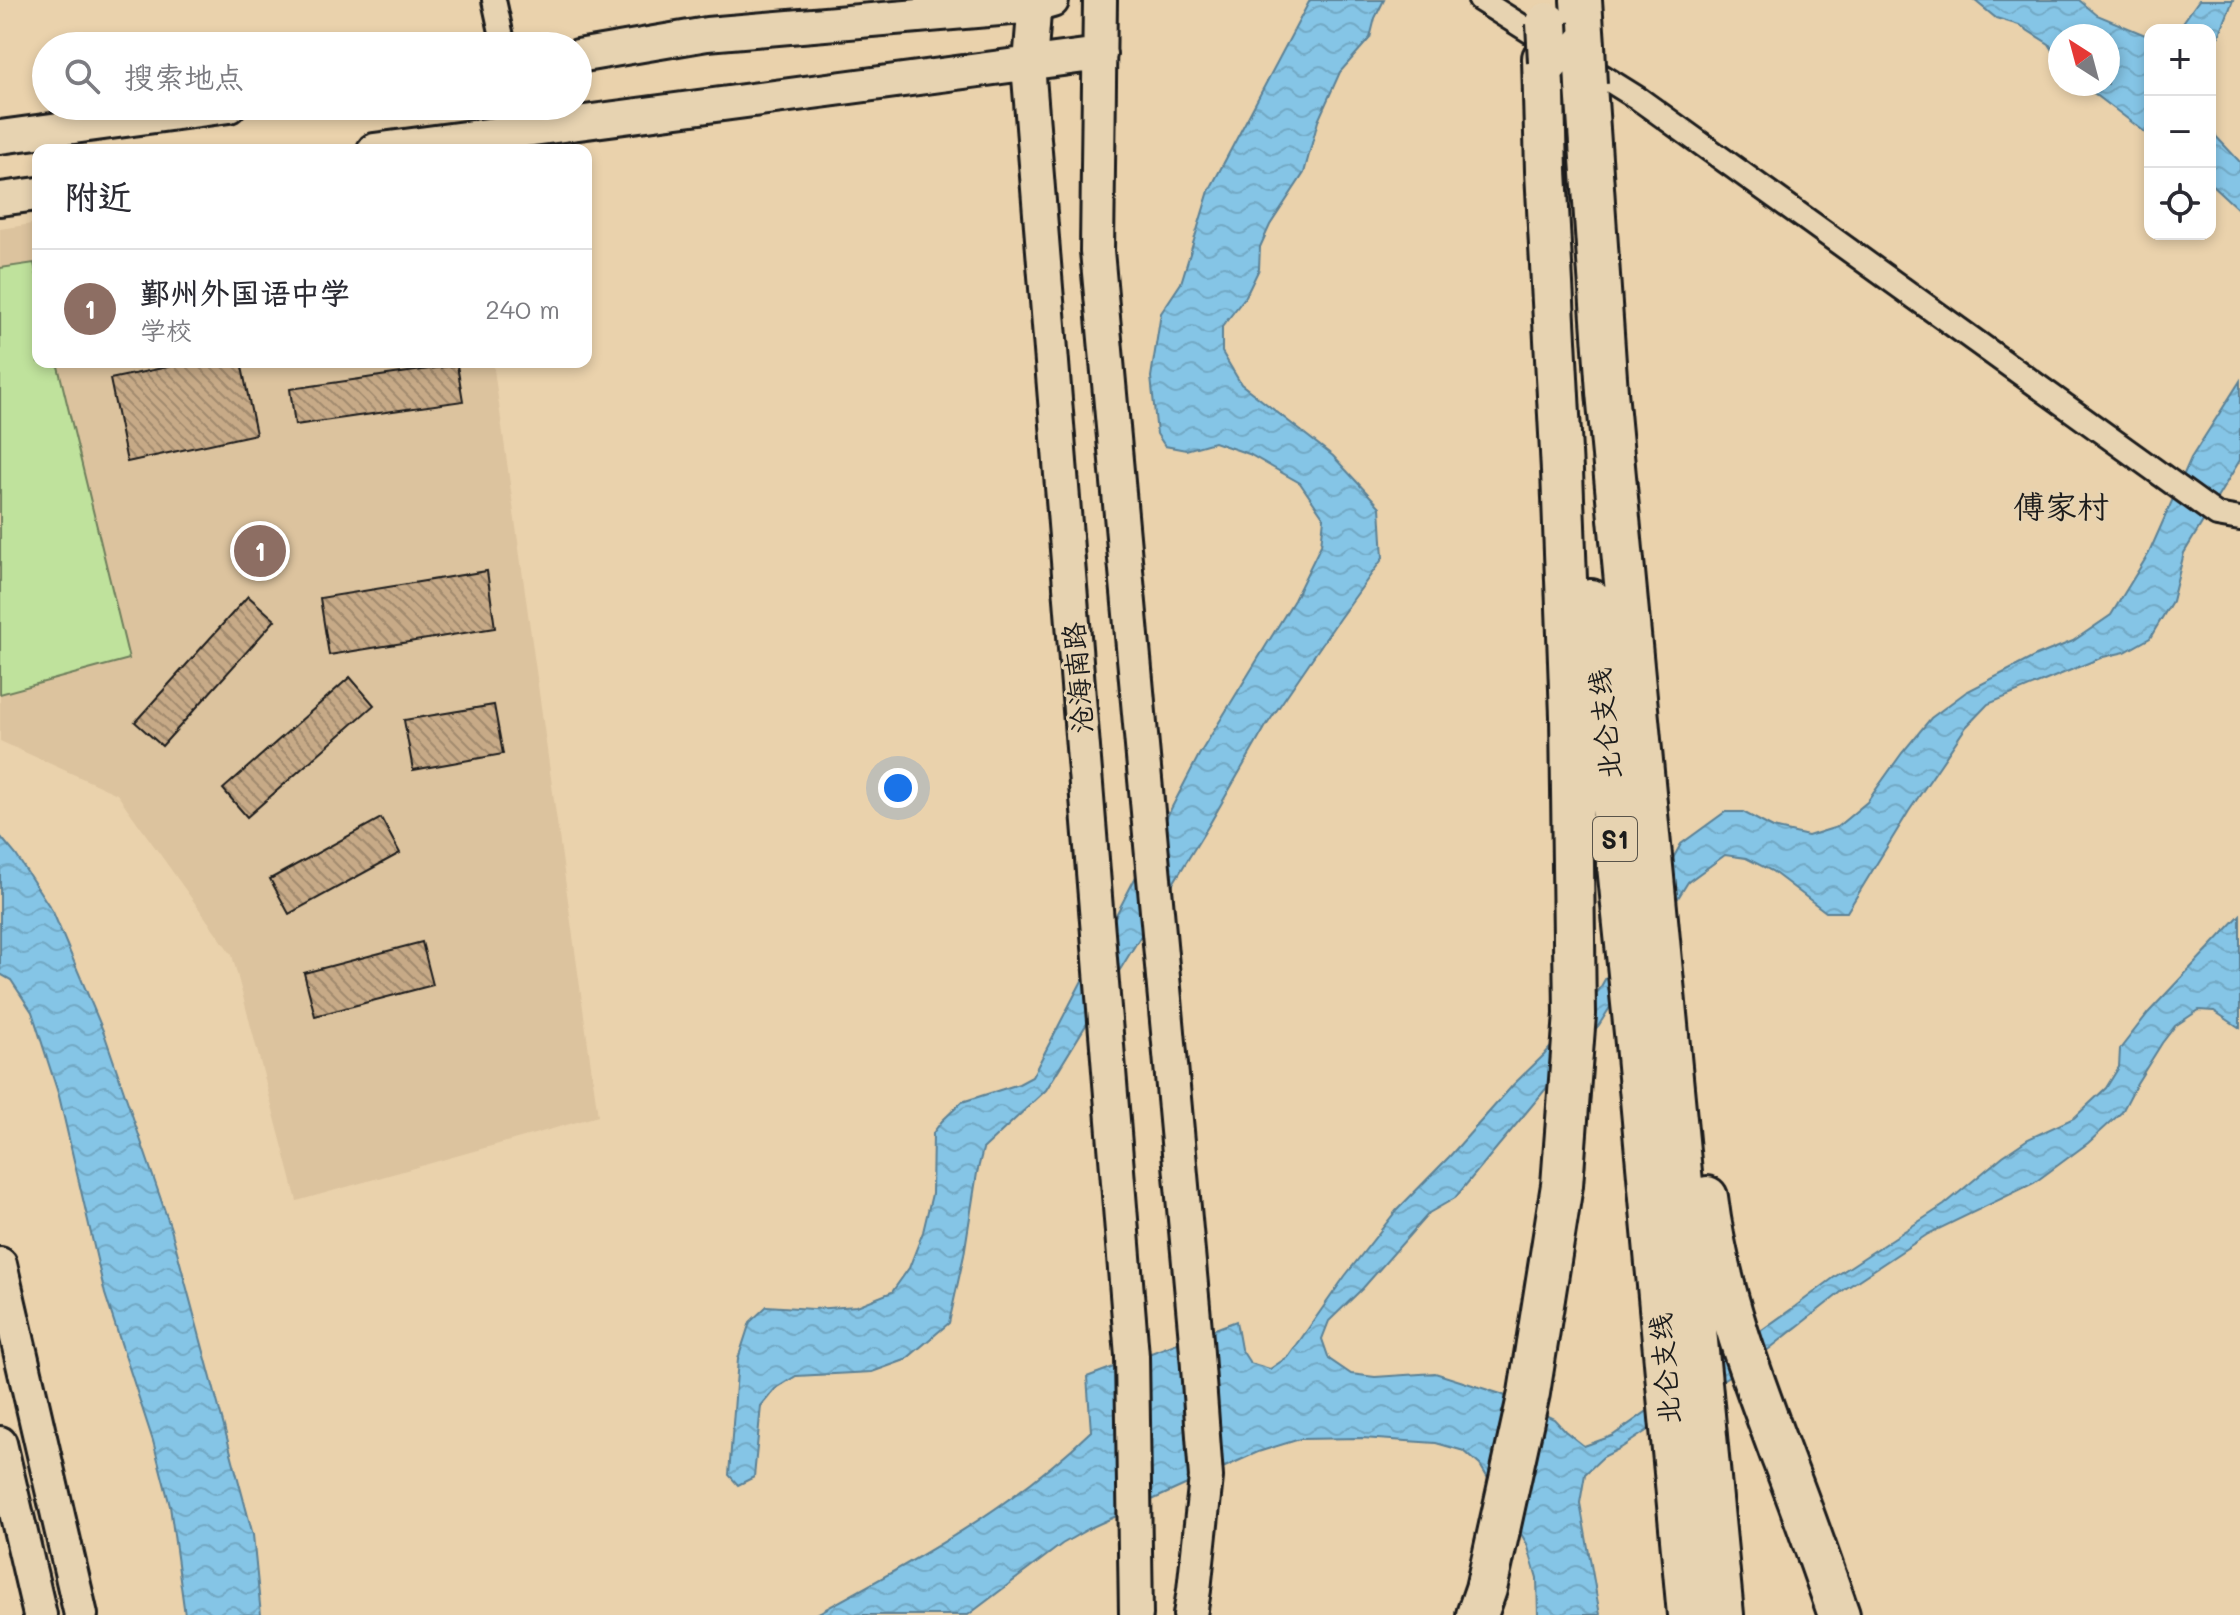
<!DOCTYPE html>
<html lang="zh">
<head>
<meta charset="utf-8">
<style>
  :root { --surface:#fff; --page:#f7f7f7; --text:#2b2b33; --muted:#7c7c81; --line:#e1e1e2; --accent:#db2777 }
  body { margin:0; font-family:Mali,"LXGW WenKai TC",sans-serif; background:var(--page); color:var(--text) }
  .controls { position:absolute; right:24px; top:24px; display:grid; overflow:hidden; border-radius:16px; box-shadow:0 4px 12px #0003 }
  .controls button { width:72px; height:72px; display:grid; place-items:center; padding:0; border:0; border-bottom:2px solid var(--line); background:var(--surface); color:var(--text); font:40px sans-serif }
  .compass { position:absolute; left:2048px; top:24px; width:72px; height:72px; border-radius:50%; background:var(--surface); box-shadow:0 4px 12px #0003; rotate:324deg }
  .you { position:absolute; left:898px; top:788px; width:28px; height:28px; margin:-20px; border:6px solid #fff; border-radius:50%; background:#1a73e8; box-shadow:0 0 0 12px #1a73e833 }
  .badge { display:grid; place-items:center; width:52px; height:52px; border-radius:50%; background:var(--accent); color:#fff; font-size:26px; font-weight:700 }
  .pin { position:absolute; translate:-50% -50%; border:4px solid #fff; box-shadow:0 2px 8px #0006 }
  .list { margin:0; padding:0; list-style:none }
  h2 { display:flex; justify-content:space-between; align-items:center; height:104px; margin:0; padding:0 32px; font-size:34px }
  h2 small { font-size:26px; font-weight:400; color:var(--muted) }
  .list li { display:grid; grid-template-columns:52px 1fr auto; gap:24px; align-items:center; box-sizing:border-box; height:120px; padding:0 32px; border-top:2px solid var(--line) }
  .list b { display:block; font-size:30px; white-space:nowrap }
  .list p { margin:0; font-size:26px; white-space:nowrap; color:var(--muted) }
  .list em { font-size:26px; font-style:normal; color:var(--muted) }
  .icon { flex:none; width:44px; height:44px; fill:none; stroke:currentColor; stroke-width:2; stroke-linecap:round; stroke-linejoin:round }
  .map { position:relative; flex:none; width:2240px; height:1615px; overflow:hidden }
  .search { position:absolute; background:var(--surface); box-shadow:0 4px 12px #0003; left:32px; top:32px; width:560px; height:88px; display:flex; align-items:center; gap:20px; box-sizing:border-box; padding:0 28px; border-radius:44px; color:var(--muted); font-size:30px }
  .panel { position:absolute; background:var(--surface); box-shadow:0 4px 12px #0003; left:32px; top:144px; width:560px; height:224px; border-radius:16px }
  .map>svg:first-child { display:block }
</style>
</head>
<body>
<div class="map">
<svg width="2240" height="1615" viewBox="0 0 2240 1615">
  <defs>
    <pattern id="water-waves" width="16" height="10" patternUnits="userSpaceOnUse" patternTransform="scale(2)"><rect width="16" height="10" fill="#85c5e6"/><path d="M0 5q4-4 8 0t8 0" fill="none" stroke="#72a9c5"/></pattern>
    <pattern id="building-back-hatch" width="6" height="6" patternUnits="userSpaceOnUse" patternTransform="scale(2)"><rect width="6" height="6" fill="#c7aa87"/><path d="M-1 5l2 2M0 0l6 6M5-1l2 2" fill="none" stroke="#a18a6e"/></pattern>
  </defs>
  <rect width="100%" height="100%" fill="#ead2ac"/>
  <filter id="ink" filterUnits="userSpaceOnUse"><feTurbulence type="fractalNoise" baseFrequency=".0125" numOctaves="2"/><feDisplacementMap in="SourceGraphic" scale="16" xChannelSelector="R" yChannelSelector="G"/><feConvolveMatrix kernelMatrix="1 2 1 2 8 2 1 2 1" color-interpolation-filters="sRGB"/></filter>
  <g filter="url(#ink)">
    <!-- built -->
    <path fill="#dcc39e" d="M38,223V362H493L598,1116L297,1201L232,955L117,794L0,741V229Z"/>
    <!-- green -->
    <path fill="#bfe29c" stroke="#6e7f5c" stroke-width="2" d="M34,263L38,281V362H57L129,659L0,694V268Z"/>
    <!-- water -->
    <path fill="url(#water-waves)" stroke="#5b8195" stroke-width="2" d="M1310,0H1384L1375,18L1370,38L1340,72L1318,121L1304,173L1270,225L1260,247L1259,269L1246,296L1222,327V352L1241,384L1333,456L1380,507L1383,558L1339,619L1266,726L1209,825L1046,1090L983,1149L977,1173L964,1255L949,1323L905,1360L872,1372L796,1376L775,1389L761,1406L754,1477L738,1485L729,1475L738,1359L750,1322L767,1306L813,1309L857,1306L892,1292L909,1268L923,1232L932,1194L933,1133L942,1121L962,1102L1019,1084L1032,1077L1199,755L1294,600L1321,545L1324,518L1300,483L1249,454L1214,442L1186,450L1165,446L1157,434L1151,377L1161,313L1181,283L1209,191Z
      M1974,0H2079L2097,15L2150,37V136L2082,84H2108V36H2060V61L2049,44L2019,25L1996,18Z
      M2199,0H2233L2217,41L2210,50V30H2173L2179,28Z
      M2210,130L2240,162V211L2210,183Z
      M2240,381V460L2184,553L2172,601L2150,638L2125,652L2103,657L1988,704L1966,727L1909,811L1847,912H1826L1772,871L1746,858L1725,855L1688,882L1599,1025L1455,1198L1429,1213L1363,1288L1329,1321L1322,1339L1329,1359L1351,1374L1375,1377L1435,1373L1501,1394L1554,1419L1565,1431L1584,1446L1612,1436L1793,1308L1836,1276L1944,1205L2003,1156L2028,1139L2074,1118L2106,1088L2119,1067L2120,1049L2148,1013L2240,915V1028L2214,1011L2199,1010L2175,1026L2162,1043L2137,1083L2122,1112L2088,1143L2034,1183L1928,1234L1845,1289L1769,1349L1621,1448L1603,1457L1585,1474L1580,1503L1600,1615H1538L1537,1578L1527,1544L1480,1465L1464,1451L1436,1443L1362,1438L1300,1439L1258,1452L1090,1528L1062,1544L968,1615H815C912,1562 1011,1509 1091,1431L1087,1377L1236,1321L1241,1349L1250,1363L1270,1369L1289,1356L1345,1276L1396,1211L1449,1157L1514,1084L1544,1055L1599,990L1681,844L1725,812H1743L1773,828L1808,836L1837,827L1867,802L1902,753L1931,718L1966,692L2036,656L2073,641L2111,615L2149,553L2191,458Z
      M0,836L16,855L53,912L104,1033L171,1229L253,1535L261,1615H185L170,1506L153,1441L105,1294L59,1096L32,1012L11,980L0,974Z"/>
    <!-- building -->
    <path fill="url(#building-back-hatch)" stroke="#1c1c1c" stroke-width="2" d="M191,362H241L256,434L127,462L110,379Z
      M457,365L463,401L295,425L290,389Z
      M487,571L495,628L329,655L320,598Z
      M248,596L275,620L162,746L135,722Z
      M350,677L374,705L247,817L223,789Z
      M494,705L503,754L413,770L404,720Z
      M381,818L400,853L289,914L270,879Z
      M422,942L433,985L315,1016L304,973Z"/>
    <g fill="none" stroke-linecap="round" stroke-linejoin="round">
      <!-- street casing -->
      <g stroke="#1c1c1c" stroke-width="28">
        <path id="street" d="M494,0L504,46
          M1480,0L1550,44
          M1583,64L1639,99L2217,515L2240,519
          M510,106L511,132"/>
      </g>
      <!-- secondary casing -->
      <g stroke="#1c1c1c" stroke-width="38">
        <path id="secondary" d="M1035,0L1029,77L1132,1356L1136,1615
          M1100,0L1097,251L1196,1340L1206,1477L1194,1590L1190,1615
          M578,56L707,34L1035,6L1052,1
          M0,137L229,106
          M374,150L1100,54
          M0,199L38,194
          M0,1264L81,1615
          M0,1443L40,1615"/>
      </g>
      <!-- highway casing -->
      <g stroke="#1c1c1c" stroke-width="46">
        <path id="highway" d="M1581,0L1584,45
          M1586,85L1607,392L1723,1615
          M1591,600L1635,1033L1688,1615
          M1707,1197C1718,1288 1751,1375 1783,1460C1803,1512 1821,1563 1839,1615
          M1477,1615L1486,1589L1529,1393L1562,1185L1575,1014L1571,716L1562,471L1546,171L1543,58"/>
      </g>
      <!-- street -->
      <use href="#street" stroke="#e7d3b1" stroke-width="22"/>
      <!-- secondary -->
      <use href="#secondary" stroke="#e7d3b1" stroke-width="32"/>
      <!-- highway -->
      <use href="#highway" stroke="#e7d3b1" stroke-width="40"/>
      <!-- highway-bridge casing -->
      <g stroke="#1c1c1c" stroke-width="46" stroke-linecap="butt">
        <path id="highway-bridge" d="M1547,23L1549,62
          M1584,45L1586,85"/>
      </g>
      <!-- highway-bridge -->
      <use href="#highway-bridge" stroke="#e7d3b1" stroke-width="40"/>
    </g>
  </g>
  <g text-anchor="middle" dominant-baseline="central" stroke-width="6" stroke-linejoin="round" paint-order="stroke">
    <!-- shield labels -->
    <rect fill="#e7d3b1" stroke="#595349" stroke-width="2" x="1593" y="817" width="44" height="44" rx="6"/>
    <g font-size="26" font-weight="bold" fill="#1c1c1c">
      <text x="1615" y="839">S1</text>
    </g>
    <!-- street labels -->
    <g font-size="28" fill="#1c1c1c" stroke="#e7d3b1">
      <text transform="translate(1077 678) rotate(-95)">沧海南路</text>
      <text transform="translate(1604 724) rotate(-96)">北仑支线</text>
      <text transform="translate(1664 1369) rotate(-95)">北仑支线</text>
    </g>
    <!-- quarter labels -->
    <g font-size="32" fill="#1c1c1c" stroke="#e7d3b1">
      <text x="2061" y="505">傅家村</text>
    </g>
  </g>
</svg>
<div class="controls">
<button>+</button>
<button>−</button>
<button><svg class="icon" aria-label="locate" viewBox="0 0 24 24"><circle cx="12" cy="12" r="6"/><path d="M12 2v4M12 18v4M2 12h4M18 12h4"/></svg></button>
</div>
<svg class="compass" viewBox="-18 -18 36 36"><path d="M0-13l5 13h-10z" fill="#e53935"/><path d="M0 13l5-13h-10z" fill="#7c7c81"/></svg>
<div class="you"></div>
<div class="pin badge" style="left:260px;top:551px;background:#8d6e63">1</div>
<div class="search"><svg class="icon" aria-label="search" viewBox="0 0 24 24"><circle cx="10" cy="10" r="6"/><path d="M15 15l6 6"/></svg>搜索地点</div>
<section class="panel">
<h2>附近<small></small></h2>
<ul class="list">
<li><span class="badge" style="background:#8d6e63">1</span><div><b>鄞州外国语中学</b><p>学校</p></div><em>240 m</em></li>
</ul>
</section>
</div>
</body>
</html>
